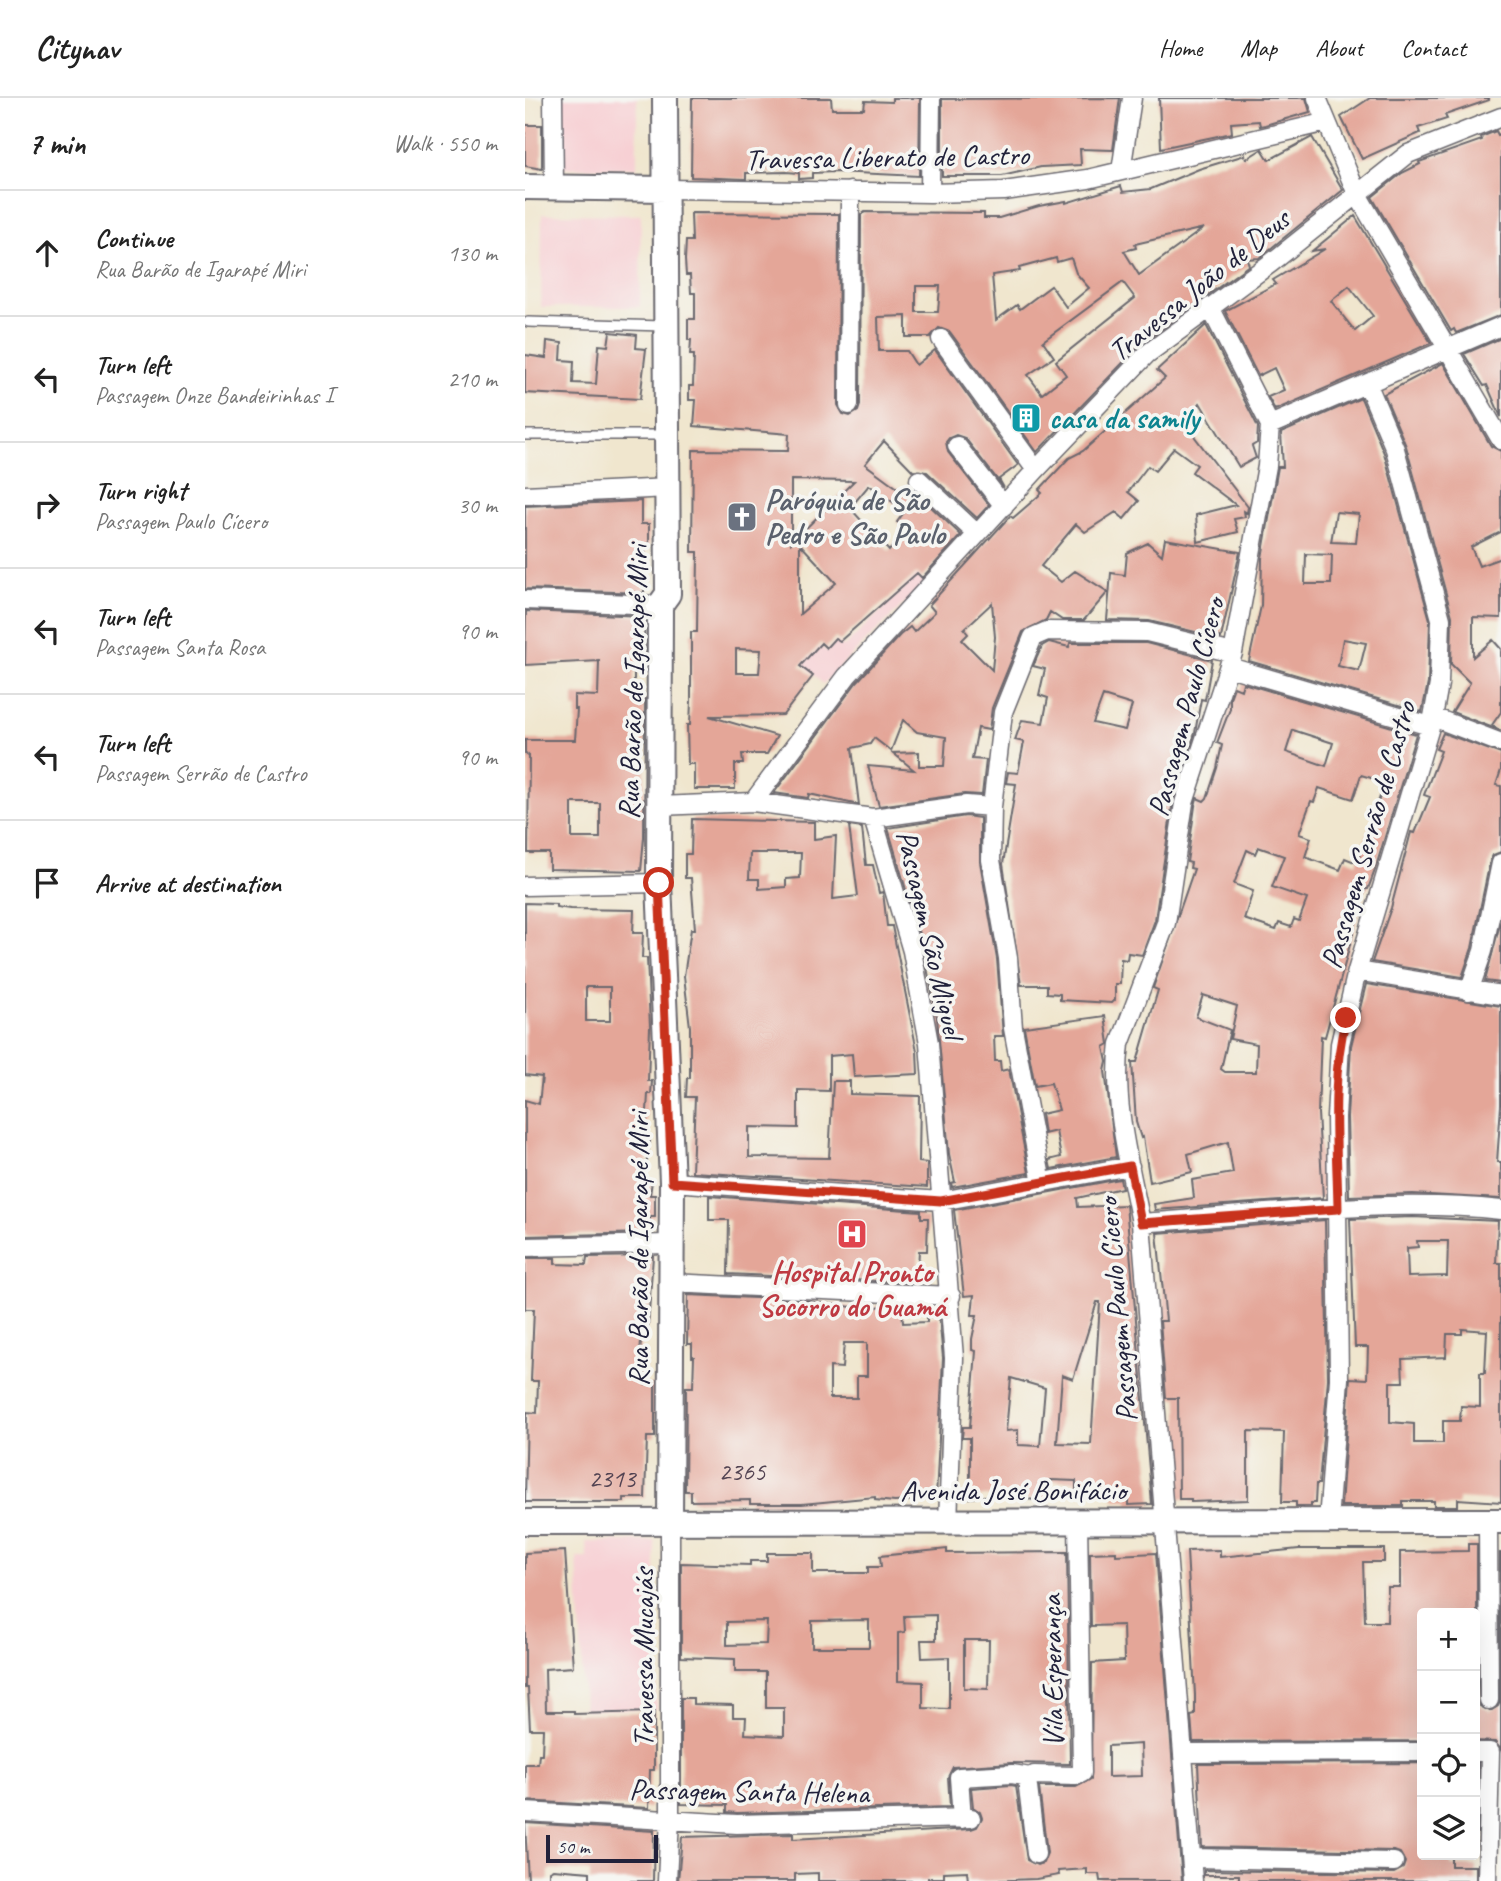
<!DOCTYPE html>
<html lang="en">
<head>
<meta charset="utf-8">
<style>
  :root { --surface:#fff; --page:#f2f2f2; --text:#222; --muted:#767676; --line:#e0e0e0 }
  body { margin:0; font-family:Caveat,sans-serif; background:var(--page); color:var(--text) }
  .controls { position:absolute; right:21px; bottom:21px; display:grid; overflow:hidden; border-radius:7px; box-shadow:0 7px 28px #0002 }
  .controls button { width:63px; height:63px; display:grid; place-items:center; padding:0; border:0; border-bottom:2px solid var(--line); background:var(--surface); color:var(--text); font:35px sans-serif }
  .scale { position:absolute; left:21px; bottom:18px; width:112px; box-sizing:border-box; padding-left:7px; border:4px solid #22223b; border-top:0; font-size:19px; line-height:24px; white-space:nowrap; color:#22223b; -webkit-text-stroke:5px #f6f6f2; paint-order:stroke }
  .stop { position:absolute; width:21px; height:21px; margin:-16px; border:5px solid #c8321e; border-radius:50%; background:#fff }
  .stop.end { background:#c8321e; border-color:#fff; box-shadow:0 2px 7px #0008 }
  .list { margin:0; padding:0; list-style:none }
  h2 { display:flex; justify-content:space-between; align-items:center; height:91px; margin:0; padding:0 28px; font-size:30px }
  h2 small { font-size:23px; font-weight:400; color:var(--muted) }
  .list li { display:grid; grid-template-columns:46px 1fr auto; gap:21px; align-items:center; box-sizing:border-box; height:126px; padding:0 28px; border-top:2px solid var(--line) }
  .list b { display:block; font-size:26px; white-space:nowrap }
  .list p { margin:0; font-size:23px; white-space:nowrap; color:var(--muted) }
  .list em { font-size:23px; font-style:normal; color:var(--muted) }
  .icon { flex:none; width:38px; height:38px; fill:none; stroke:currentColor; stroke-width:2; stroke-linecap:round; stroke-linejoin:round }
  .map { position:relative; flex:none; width:976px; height:1783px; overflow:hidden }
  header { display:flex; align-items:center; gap:42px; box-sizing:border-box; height:98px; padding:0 35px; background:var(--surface); border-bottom:2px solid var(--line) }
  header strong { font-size:33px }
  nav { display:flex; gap:38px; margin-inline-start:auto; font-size:24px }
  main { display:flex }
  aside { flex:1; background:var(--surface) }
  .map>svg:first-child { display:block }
</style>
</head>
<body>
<header>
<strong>Citynav</strong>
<nav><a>Home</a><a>Map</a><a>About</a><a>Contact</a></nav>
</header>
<main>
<aside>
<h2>7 min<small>Walk · 550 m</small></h2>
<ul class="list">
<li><svg class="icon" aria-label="ahead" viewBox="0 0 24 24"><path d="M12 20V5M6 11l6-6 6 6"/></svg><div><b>Continue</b><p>Rua Barão de Igarapé Miri</p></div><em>130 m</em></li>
<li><svg class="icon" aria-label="left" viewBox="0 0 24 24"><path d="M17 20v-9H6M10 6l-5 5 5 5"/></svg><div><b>Turn left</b><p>Passagem Onze Bandeirinhas I</p></div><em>210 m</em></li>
<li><svg class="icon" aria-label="right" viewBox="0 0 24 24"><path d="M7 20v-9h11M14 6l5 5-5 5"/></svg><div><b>Turn right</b><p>Passagem Paulo Cícero</p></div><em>30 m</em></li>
<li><svg class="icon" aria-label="left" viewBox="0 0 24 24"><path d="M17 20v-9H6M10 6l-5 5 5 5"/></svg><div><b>Turn left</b><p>Passagem Santa Rosa</p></div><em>90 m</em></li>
<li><svg class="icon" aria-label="left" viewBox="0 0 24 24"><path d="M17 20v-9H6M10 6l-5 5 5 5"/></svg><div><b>Turn left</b><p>Passagem Serrão de Castro</p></div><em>90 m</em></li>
<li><svg class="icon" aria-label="arrive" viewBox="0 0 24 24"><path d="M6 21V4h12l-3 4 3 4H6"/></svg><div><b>Arrive at destination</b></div></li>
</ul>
</aside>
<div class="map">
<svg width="976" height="1783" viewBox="0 0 976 1783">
  <rect width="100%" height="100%" fill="#f6f6f2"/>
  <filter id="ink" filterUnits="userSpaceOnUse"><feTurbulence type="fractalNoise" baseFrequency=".0143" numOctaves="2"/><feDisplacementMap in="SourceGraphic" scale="14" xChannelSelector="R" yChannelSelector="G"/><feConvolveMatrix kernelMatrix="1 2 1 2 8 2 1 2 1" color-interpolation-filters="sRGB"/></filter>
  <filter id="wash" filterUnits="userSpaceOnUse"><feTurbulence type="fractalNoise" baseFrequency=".00686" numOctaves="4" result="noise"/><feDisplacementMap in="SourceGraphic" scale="28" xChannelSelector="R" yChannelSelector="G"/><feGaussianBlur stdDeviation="1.57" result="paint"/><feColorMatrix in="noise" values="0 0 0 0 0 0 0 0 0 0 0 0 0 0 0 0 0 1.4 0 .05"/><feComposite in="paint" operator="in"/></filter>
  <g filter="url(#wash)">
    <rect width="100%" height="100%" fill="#f0e6ce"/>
    <!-- built -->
    <path fill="#f7cfd3" d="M33,0H112V70H32Z
      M17,116L116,117L115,209H16Z
      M392,477L400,485L298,586L278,566L296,548L301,553L312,543L319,549Z
      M130,1443L131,1611L59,1612L52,1460H62L61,1444Z"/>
    <g id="blocks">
      <!-- building -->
      <path fill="#e4a698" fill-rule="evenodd" d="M167,0H306L307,11H339L340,3L367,4V0H395L394,78L310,74L287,75V80L274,81V75L261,74L221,75V81L166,79Z
        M595,0L588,52L555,51L556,67L516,69L477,78H417V1Z
        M634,0H781L785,14L740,27L735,28L734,23L706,25L707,35L636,50Z
        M845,0H964V2L920,17L922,21L893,30L895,35L837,61L816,19Z
        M0,27H17V71L0,68Z
        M971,33L973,37L976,36V217L931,235L929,231L926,233L847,99L877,75L895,66L894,64L957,42L956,39Z
        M787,39L818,92L734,160L722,161L724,167L615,247L512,354L425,234L414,230L405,239H381V218L353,219L354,253H382L391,267L410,252L493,367L474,381L479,390L440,340L431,337L424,340L421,344L423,354L464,407L452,420L402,374L388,373L359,343L340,366L382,397L387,391L436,437L397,480L392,475L315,543L310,540L301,550L296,545L275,568L288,578L258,617L184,618L252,638L242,656H217L218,666H210V691H169V666H163L162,627H165L166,603V534H172L173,454H167L168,352L263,353L264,336L169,328L171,302H164V288H168L169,257H165L166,242H163V221H170V195H166L165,177H161L160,162L161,143H167L166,115L314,116L313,307L318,316L325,318L333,313L335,307L336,117L340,114L459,115V120H474L514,108L541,103V105L596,88L598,94L626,91L674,71L720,57L721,61L737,51L744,62ZM679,130L614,177L599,153L611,150L610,146ZM531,160L532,164L546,160L551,175L564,190L541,209L526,188L495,211L492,207L471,222L467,177L495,173L494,170ZM598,184L610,200L531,263L541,277L517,296L503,277L529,259L518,243ZM391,188H415L413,214H391ZM266,382L329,383L266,445ZM344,387L380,413L372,424L382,431L364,453L325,410ZM275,446L311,485L275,516ZM211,551L236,552L234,575H211Z
        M830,118L906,245L750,312L743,299L759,292L749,270L733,278L700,213L751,186L748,182L800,151L787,153ZM824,188L848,218L830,233L806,203Z
        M681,227L733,329L732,345L727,348L731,360L714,369L675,305L660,326L723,409L722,415L719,413L720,419L709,421L713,434L673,444L671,417L711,407L667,374L672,367L649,350L630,373L623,368L603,394L614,403L599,421L591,414L560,434L551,426L516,468L536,484L550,473L583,494L559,522H537L525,514L521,522L498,534L467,610L464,632L453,630L447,661L461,662L457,697L439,696L354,708L343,668L389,672L368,655L394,654V668H419L421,639L392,634L378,622L366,653L349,640L345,646L327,650L334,707L284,696L283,700L249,695L331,585L375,537L385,529L389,534L410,514L404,507L485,418L488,420L517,395L514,392L544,360L558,353L640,280L632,272ZM467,505L470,539L467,572L437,542L443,536L439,531Z
        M85,234L112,237L111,250L121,251L115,301L0,295V257L21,260L22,243L37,245L36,262L49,263L48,285L71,286L74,247L83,248Z
        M976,240V319L962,287L959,288L939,256Z
        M918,265L966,348L976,353V434L946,449L954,468L976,460V520L948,519V559L968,542L976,551V614L967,627L976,633L927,614L945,585L926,566L927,518L881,348L859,296Z
        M836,300L859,355L905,522L903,585L897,614L724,563L736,508L737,460L753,369H758L756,335ZM811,414L834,416L831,445L806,444ZM781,456L807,457L806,486H780ZM818,541L841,545L834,573L813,568Z
        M116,403V426H124V448H120L119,495L0,491V408Z
        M640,441L715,454L696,540L624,523L582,522L586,475L600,477L602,455L623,445L637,457Z
        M1,513L119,518L120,574H109V600L120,601L119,739L116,773L24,771V755H3L4,657L0,656V642H50L52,611H49V597L73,598L74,563L0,567ZM47,705H75V740H47Z
        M524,544L544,549L545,545H621L687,562L680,602L676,601L670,635L648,703L630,822L617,857L603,855L602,862L596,861L595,886H590V902L587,905L535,902V896L522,895V887H496L478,766L491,686L481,685L483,674L493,675L499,644L490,642L497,622L518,625L523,600L514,597L520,571L508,568L517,548ZM578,598L607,607L600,632L568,625Z
        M718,585L891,636L850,772L843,791H840L800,939L796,938L793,1015L798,1100L630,1112L629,1106L669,1100L667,1082L708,1075L703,1044L663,1056L667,1074L625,1084L618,1039L616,1040L611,1024L607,964H612L633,892L628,890L669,771L665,770L666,765L662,764L670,708L672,700L679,703L682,700L692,670L697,647L692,645L705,611V600L709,589L716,592ZM768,632L808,645L801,668L761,654ZM836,677L860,684L832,765L820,760L815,772L780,759L786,740L774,736L786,703L789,704L794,690L828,701ZM733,749L759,758L747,789L782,801L774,823L769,821L766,829L754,825L751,832L719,821L728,793L709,786L722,752L730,756ZM678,897L712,908L705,941L732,946L731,974H700L696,971L705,932L671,919Z
        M918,635L976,656V672L971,687L976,688V754L968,757L965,763L947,850L937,879L847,864L866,810L886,734L890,735L905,699L899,697L916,653L911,651Z
        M441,718L455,720V764L472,861L478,938H469L470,963H475L476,973L484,971L504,1075L427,1089L426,1085L430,1084L424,1056L412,919L398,850L363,730Z
        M167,721L289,724V741L311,738L308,801L333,798L324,728L337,730L341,767H348L354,795L358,794L362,828H367L392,953L393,976L329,979L327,956L304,958V993L273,992V1030L224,1029V1059L304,1060L308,983H325V996L395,998L394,1064L402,1065V1089L167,1074L170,999H161L162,980H165V929L159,878L166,831H170L166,780H160V756H166ZM225,755H276L275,780L261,781V789L234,791V781H224Z
        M0,805L31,806V809L45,811L109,812L108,835H118L117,860H122L125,929L123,983H127L126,996H123L121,1030L125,1042L119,1082L127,1083L125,1097H130V1119H125V1135L0,1138V1002L14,1006L17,979L0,977ZM61,889H85V923H61Z
        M976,822V885L960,883Z
        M841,886L976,908V1007L972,1064H976V1101L888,1096L824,1098L822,1019L826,948Z
        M580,918L584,946L579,949L582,964L580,973L591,1059L526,1071L524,1062L536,1059L531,1033L519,1036L516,1016L534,1012L526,985L510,988L499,929Z
        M595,1081L597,1090L552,1100L553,1109L601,1107L627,1406L603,1407V1402H589L588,1392H551V1383L526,1382L525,1403L460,1398L445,1400V1340H437L438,1329H445L451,1253L447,1252V1241L452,1217H447L449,1197L439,1198L429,1112ZM572,1204H575L566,1346L532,1345L537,1277L548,1281ZM486,1280L520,1290L515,1348L493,1347V1332L481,1333Z
        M184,1098L396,1113V1120H403L402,1153H394L392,1185L203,1176L204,1122H184Z
        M888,1119L973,1123L971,1165H976V1404L933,1401V1408H909V1403H878V1408H816L825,1280L842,1281L843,1249H830L825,1121ZM892,1143H923L922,1178L883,1179L882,1150L893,1149ZM937,1231L962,1233L960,1275H955V1309L936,1308L935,1323H918V1345H889V1326L865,1324V1284H878L877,1261L921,1259L922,1236H937Z
        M800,1122L803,1281L794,1386H791L790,1405H786V1408H771V1404H757L759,1334L723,1333V1402L666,1404V1401H654L653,1300H641L635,1223H641L632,1135Z
        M128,1158L123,1228H117L115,1257H120V1287H130V1339H122L120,1400H99V1404H0L2,1314L12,1315L13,1283H6L9,1211H0V1160H30V1166L61,1167L62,1159Z
        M163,1197L276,1202L334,1210L377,1207L378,1225L402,1224V1219L414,1218L418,1260L411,1400L370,1404L350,1402V1399L277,1406H225V1402L166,1403V1393H160L161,1289H168L169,1259H167V1246H162ZM319,1245H342V1278H332V1300H305V1269L317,1270Z
        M943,1446H952V1518L897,1515V1643L668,1644L666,1618L670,1617V1597L662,1453L695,1452V1459L774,1451H859V1464H838L840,1524H862L863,1489H875V1454L943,1453Z
        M422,1451V1455L542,1454L545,1666L486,1665L428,1669L423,1679L425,1709L212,1715L202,1714V1707L156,1706V1600H168V1606L208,1607V1619H221L220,1636L259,1638V1610H241V1574H210V1561L156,1559V1465L225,1467V1463H242V1455H288V1475H343V1469H356L355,1458ZM411,1517V1542H396L397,1560L424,1559V1611L398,1610V1584L373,1583V1535L380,1534L379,1518ZM344,1522V1549H287V1523ZM242,1523L241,1546L202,1547V1524ZM439,1542H464L463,1591L439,1590Z
        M40,1453L48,1569L20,1571L21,1613H49V1616L129,1614V1672H125L124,1710L0,1703V1666H13L14,1656H17L18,1631H5L3,1590H0V1455Z
        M591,1454V1457L631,1455L657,1783H575L574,1776H562V1771L533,1773L534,1777L511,1781L460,1783H443L442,1773L419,1774V1780H403V1783H293V1775L270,1776V1783H153L157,1739L268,1736V1741L446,1731L452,1729L457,1720L455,1714L448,1709L446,1690L486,1687L491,1688L502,1762L512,1767L518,1765L522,1755L514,1689H551L566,1681L567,1565L599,1563L598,1527L566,1528L565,1455ZM616,1646L617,1678L583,1679V1648Z
        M975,1455H976V1652L970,1644L950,1643V1571H952L955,1608L965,1613L973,1608L975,1603Z
        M897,1665V1757H926V1768H951V1783H714V1777H679V1772L869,1775L878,1770L880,1764L875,1755L869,1753L677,1749L673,1666Z
        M950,1665H953L952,1735H950Z
        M0,1725L129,1733L128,1783H65V1774L28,1771L24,1773V1782H3Z"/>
    </g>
  </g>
  <g filter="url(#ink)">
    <use href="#blocks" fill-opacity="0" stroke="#6a676e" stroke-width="2"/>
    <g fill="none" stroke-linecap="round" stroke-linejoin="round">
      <!-- lane casing -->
      <g stroke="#6a676e" stroke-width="12">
        <path id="lane" d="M3,224L138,228
          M0,337H142"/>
      </g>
      <!-- street casing -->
      <g stroke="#6a676e" stroke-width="21">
        <path id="street" d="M28,0L29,90
          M792,0L832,96L976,342
          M596,73L607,0
          M141,91L405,95L479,93L563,81L802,24
          M405,95L406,0
          M416,241L511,372
          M324,307L325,93
          M745,327L976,228
          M432,348L479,408
          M394,382L452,436
          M0,397L144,390
          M0,502L135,507
          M704,569L905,628
          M908,619L976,645
          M228,704L322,578L511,372L622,256L746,165L883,56L976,19
          M135,708L228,704L348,720L441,707L467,709
          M348,720L387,853L404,945L429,1260L423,1425
          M0,788L134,785
          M832,873L976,897
          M944,893L958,853L976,765
          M147,1084L416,1103L605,1068
          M517,1085L488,930L483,860L466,762L467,709L478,614L508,539L522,533L622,534L708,555
          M616,1125C731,1117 862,1100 976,1112
          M0,1149L144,1146
          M146,1185L426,1198
          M803,1423L814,1281L811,1019L815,946L832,873L908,619L914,586L916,521L870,351L843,287
          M963,1423L964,1602
          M950,1654H965L962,1783
          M660,1655L897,1654
          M0,1714L212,1726L446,1720
          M437,1721L434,1679L487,1676L505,1679
          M511,1756L502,1681L509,1677L551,1678L557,1675L553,1422
          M667,1760L869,1764
          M142,1783L145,1720V1422
          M668,1783L616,1125C605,1067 587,1005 595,946L641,825L659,705L708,555L742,368L745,327L685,209"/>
      </g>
      <!-- secondary casing -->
      <g stroke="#6a676e" stroke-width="28">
        <path id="secondary" d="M140,0L143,496L135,507L134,785L147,1084L145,1422
          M0,89L141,91
          M0,1424L976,1423"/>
      </g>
      <!-- lane -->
      <use href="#lane" stroke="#fff" stroke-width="9"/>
      <!-- street -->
      <use href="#street" stroke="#fff" stroke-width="18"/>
      <!-- secondary -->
      <use href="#secondary" stroke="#fff" stroke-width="24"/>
    </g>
  </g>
  <g fill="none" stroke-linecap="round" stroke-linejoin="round" filter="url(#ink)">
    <!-- route -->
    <path stroke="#c8321e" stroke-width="9" d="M134,785L147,1084L416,1103L605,1068L616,1125L813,1111C812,1048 805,982 821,920"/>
  </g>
  <!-- icons -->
  <defs>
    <g id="building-square" transform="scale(1.575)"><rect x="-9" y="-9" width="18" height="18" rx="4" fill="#0f9aa8" stroke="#f6f6f2"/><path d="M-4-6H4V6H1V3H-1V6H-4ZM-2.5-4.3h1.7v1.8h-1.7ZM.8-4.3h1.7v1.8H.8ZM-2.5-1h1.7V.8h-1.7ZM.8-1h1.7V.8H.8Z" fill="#fff"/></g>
    <g id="church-square" transform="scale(1.575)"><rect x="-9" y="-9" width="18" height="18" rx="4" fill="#6b7280" stroke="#f6f6f2"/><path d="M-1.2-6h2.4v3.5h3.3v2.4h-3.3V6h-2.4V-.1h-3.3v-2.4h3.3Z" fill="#fff"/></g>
    <g id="hospital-square" transform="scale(1.575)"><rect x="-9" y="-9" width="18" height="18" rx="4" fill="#e0444e" stroke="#f6f6f2"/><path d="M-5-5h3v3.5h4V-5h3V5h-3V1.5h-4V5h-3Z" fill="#fff"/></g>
  </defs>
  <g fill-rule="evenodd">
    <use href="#building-square" x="501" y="320"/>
    <use href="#church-square" x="217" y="419"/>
    <use href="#hospital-square" x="327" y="1136"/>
  </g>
  <g text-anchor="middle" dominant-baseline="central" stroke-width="7" stroke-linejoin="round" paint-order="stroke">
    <!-- number labels -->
    <g font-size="26" fill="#524352">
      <text x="217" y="1373">2365</text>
      <text x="87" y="1380">2313</text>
    </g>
    <!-- street labels -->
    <g font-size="30" fill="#22223b" stroke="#f6f6f2">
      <text transform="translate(362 59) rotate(-1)">Travessa Liberato de Castro</text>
      <text transform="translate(674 187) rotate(-39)">Travessa João de Deus</text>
      <text transform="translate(108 584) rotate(-88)">Rua Barão de Igarapé Miri</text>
      <text transform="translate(661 609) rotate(-75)">Passagem Paulo Cícero</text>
      <text transform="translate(843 737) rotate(-74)">Passagem Serrão de Castro</text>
      <text transform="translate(405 836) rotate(77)">Passagem São Miguel</text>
      <text transform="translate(113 1151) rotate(-90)">Rua Barão de Igarapé Miri</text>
      <text transform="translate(592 1212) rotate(-95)">Passagem Paulo Cícero</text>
      <text x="488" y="1392">Avenida José Bonifácio</text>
      <text transform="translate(118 1560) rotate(-90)">Travessa Mucajás</text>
      <text transform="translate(527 1573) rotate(-91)">Vila Esperança</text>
      <text transform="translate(224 1693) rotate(1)">Passagem Santa Helena</text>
    </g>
    <!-- culture labels -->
    <g font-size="30" font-weight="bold" fill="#0d838f" stroke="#f6f6f2" text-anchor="start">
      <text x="524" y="320">casa da samily</text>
    </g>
    <!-- worship labels -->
    <g font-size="30" font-weight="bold" fill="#5b616d" stroke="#f6f6f2" text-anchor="start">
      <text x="240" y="402">Paróquia de São<tspan x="240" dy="34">Pedro e São Paulo</tspan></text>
    </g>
    <!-- health labels -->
    <g font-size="30" font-weight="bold" fill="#be3a42" stroke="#f6f6f2">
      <text x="327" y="1174">Hospital Pronto<tspan x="327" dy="34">Socorro do Guamá</tspan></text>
    </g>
  </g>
</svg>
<div class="controls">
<button>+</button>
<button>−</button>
<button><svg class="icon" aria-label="locate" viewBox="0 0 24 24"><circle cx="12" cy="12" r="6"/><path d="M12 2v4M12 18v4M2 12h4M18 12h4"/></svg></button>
<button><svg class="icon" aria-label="layers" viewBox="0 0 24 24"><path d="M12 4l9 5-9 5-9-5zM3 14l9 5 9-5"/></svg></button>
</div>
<div class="scale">50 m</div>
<div class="stop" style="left:134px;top:785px"></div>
<div class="stop end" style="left:821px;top:920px"></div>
</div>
</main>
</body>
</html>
